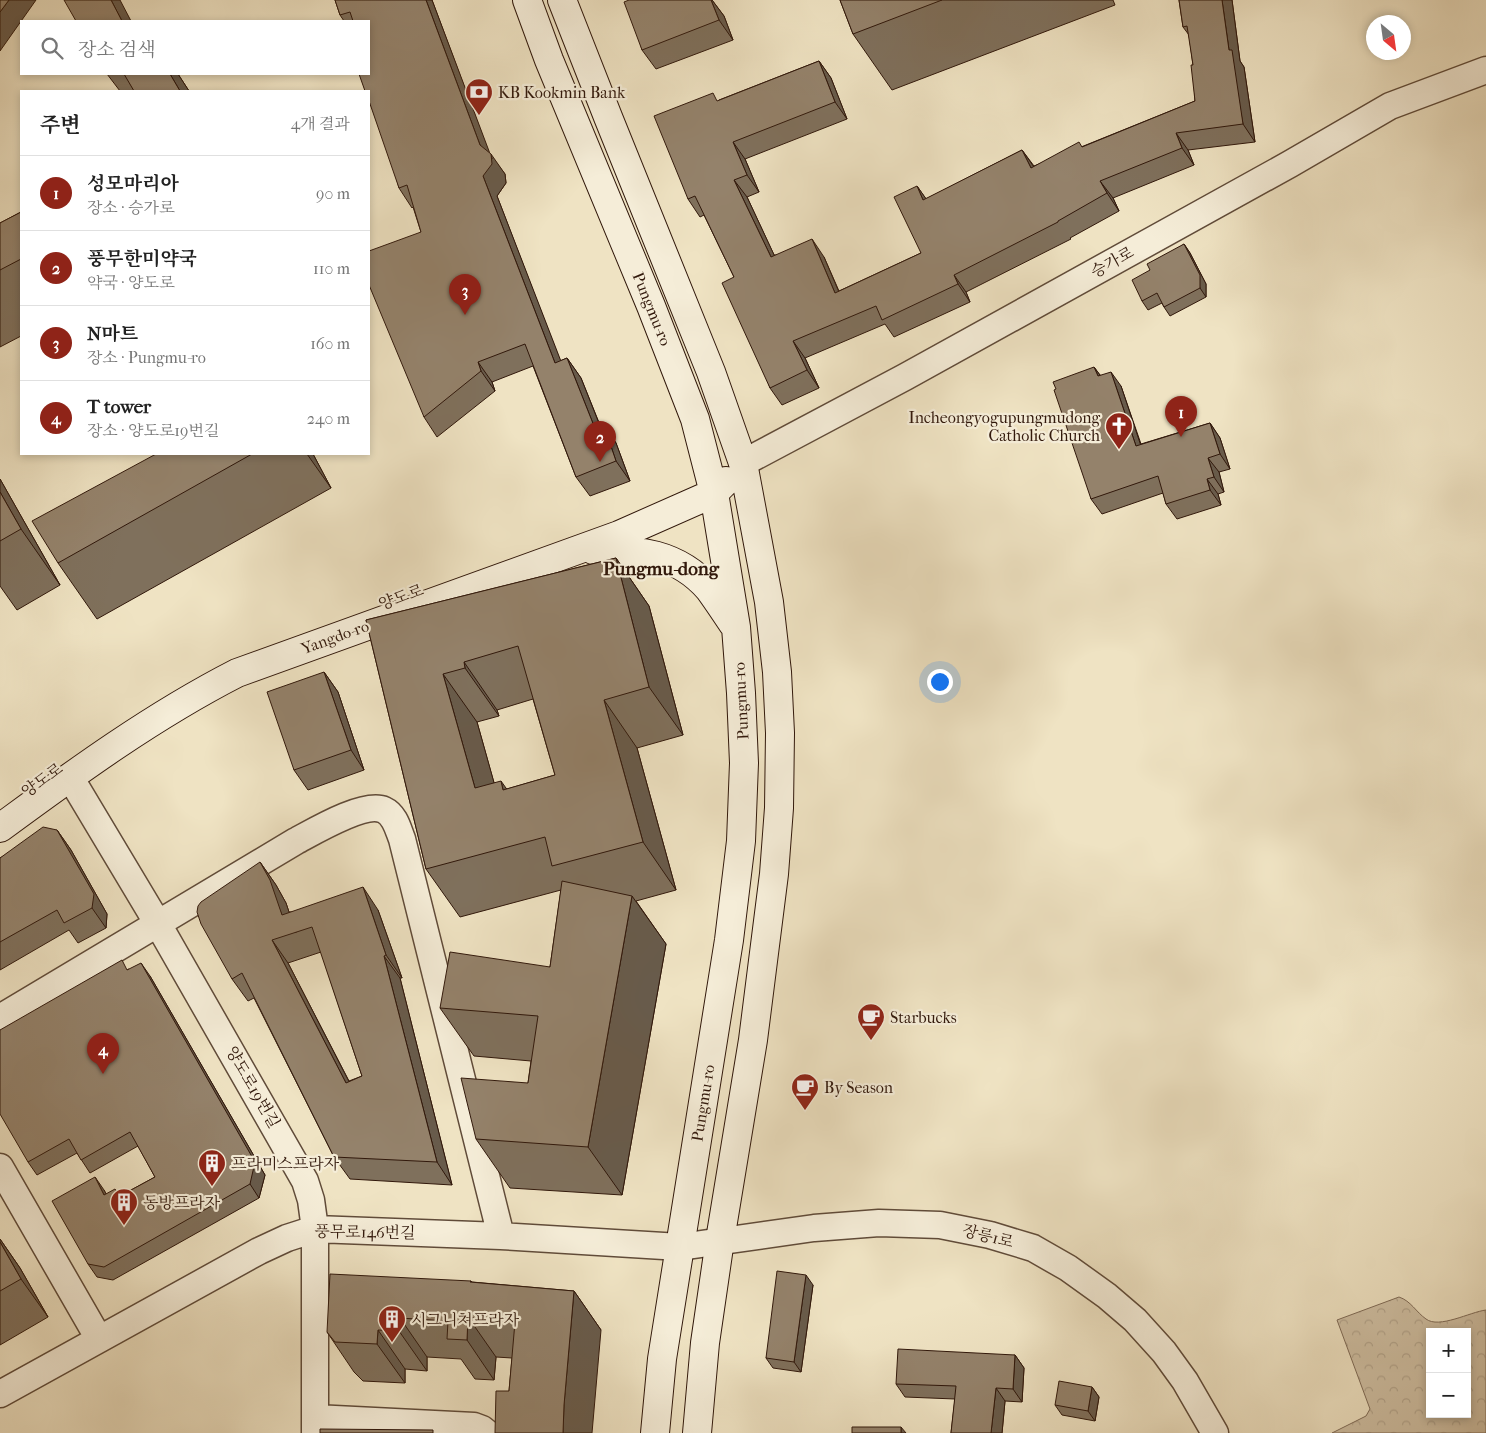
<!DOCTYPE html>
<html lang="ko">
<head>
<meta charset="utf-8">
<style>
  :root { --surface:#fff; --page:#f2f2f2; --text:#222; --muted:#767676; --line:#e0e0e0; --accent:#8f2418 }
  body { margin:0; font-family:"IM FELL French Canon","Noto Serif KR",serif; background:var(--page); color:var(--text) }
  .controls { position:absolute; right:15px; bottom:15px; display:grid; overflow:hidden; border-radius:0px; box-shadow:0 2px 8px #0003 }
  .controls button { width:45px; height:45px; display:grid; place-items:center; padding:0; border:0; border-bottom:1px solid var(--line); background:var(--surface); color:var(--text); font:25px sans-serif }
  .compass { position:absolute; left:1366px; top:15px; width:45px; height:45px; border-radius:50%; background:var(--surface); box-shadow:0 2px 8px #0003; rotate:151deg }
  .you { position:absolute; left:939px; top:681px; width:18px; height:18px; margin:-12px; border:4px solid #fff; border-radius:50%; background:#1a73e8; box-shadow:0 0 0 8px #1a73e833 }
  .badge { display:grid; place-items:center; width:32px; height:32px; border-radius:50%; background:var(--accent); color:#fff; font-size:16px; font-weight:700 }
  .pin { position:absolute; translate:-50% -41px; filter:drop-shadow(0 1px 2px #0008) }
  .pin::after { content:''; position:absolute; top:26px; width:18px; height:15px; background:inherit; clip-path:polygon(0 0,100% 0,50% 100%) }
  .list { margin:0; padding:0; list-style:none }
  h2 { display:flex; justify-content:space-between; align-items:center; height:65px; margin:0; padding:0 20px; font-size:21px }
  h2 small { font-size:16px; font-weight:400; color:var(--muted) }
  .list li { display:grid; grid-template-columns:32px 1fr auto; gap:15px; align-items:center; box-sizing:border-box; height:75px; padding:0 20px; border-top:1px solid var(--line) }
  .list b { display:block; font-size:19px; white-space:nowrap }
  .list p { margin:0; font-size:16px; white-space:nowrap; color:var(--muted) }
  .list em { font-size:16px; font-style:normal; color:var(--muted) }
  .icon { flex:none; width:28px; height:28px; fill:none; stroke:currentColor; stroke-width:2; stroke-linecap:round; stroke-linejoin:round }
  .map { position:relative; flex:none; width:1486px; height:1433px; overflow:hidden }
  .search { position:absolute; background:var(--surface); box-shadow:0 2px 8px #0003; left:20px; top:20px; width:350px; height:55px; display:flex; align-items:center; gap:12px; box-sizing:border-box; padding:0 18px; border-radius:0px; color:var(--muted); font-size:19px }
  .panel { position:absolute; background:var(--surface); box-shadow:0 2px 8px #0003; left:20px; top:90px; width:350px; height:365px; border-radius:0px }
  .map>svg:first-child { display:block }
</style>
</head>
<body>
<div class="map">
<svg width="1486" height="1433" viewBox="0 0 1486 1433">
  <defs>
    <pattern id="forest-crowns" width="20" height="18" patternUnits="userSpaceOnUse" patternTransform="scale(1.25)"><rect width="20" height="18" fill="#cfc0a4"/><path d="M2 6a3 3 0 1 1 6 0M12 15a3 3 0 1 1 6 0" fill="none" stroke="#b2a48c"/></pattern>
  </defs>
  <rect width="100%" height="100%" fill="#efe3c3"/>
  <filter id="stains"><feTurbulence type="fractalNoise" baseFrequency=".004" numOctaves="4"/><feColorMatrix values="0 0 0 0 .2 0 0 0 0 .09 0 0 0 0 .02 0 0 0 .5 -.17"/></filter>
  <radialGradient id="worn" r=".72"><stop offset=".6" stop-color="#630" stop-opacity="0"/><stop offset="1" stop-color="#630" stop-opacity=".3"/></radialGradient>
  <!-- forest -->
  <path fill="url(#forest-crowns)" stroke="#806c58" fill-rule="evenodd" d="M1399,1297C1411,1301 1416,1312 1426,1319C1439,1329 1470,1312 1486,1310V1433H1332L1366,1416L1370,1409L1337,1320ZM1430,1332H1467V1414H1430Z"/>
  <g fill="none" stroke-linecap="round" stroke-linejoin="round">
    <!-- street casing -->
    <g stroke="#604b39" stroke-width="29">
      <path id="street" d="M743,463L905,377L1290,164L1390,106L1486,70
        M70,777L158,924L305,1181L311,1200L315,1229V1433
        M0,1018L296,841C313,832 365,801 384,810C395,815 398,829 402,839L501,1236
        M0,1167L99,1339
        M0,1394L259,1251L287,1238L315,1229L501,1236L680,1247L814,1228L879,1223L940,1225L990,1235L1033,1248L1068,1268L1107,1296L1135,1320L1164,1352L1185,1381L1215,1433
        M315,1418L474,1426L482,1429L487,1433"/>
    </g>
    <!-- secondary casing -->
    <g stroke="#31180b" stroke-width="30">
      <path id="secondary" d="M527,0L549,60L651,306L695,419L714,493L736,627L741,693L744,763L741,841L729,940L662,1359L655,1433
        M562,0L608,117L711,372L743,463L769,602L777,672L780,733L779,808L774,874L753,1040L720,1240L705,1343L697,1433
        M593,550C637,549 678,553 709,589C717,600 725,612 733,624
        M0,828C76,772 153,716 237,673L619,535L714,493L726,481"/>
    </g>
    <!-- street -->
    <use href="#street" stroke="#f5edd8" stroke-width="26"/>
    <!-- secondary -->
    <use href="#secondary" stroke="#f5edd8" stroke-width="28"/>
  </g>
  <!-- wall -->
  <path fill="#7f705c" stroke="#31180b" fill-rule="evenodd" d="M335,0H432L489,153L505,174L506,183L497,196L560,361L567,358L581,378L600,425L603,423L616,443L630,481L590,496L576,477L533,366L492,382L495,391L437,437L424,417L421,232L413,207L412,208L399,188L369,74V21H344L340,15Z
    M629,0H712L724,16L733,40L656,69L642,50Z
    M840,0H1113L1115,5L892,90L853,34Z
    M1179,0H1232L1240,61L1244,67L1255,142L1188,150L1194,165L1113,198L1119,211L1070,238L1071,239L966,292L970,302L894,337L885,324L805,358L819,388L782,405L770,388L734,277L704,215L700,217L688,199L719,100L819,61L831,78L847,119L745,159L759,192L747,197L774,255L824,257L839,291L921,253L917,186L926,199L1022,150L1034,166L1195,101L1193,65L1189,35L1183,27Z
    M107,74H178L189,91H120Z
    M21,212V336L0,347V223Z
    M1184,244L1190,253L1206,284V297L1170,316L1164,307L1162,303L1148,310L1142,301L1150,270Z
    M1094,367L1100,375L1121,386L1141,444L1210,423L1220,438L1230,469L1219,472L1224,492L1218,494L1221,505L1177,519L1166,504L1163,493L1102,514L1091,499Z
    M156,454H313L331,488L97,619L58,563Z
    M0,479L60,585L17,610L0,586Z
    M616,558L649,606L683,735L637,748L676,890L636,901L666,944L622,1195L510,1188L476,1139L528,1083L531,1061L474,1056L440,1008L550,967L561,890L460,917L426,869L366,620ZM533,699L555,775L507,789L494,783L477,722L499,716L497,710Z
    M324,672L338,692L364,770L308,790L294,770Z
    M57,830L71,850L107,914L106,928L78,943L69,930L0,970V858Z
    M260,862L276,885L286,903L289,912L378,910L402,978H400L452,1185L350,1179L334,1157L254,998L248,1001L232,979ZM321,952L362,1076L349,1081L288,963Z
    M128,969L150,976L265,1175L259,1198L113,1280L97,1277L88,1264L104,1190L106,1194L120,1196L155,1177L138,1146L90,1173L77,1153L37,1175L28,1162Z
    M0,1239L20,1268L48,1317L0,1345Z
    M471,1281L472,1282L574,1291L601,1330L509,1391L512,1358L496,1357L494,1380L475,1379L461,1359L427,1357V1371L405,1369V1383L363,1381L354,1372L327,1332Z
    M813,1285L801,1372L773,1368L766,1358Z
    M1015,1355L1024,1368L1022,1402L1005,1401L1002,1433H951L955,1399L905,1397L896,1384Z
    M1092,1387L1099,1397L1095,1421L1062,1415L1055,1405Z"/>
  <!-- shaded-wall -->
  <path fill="#685b4b" stroke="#31180b" d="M9,0H36L0,51V12Z
    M111,0H120L131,21H122Z
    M426,0H432L492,159L491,154L505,174L506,183L497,196L569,382L555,363L483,176L480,145Z
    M711,0H712L724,16L733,40L719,20Z
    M1222,0H1232L1240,61L1244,67L1255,142L1243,124L1229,50Z
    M819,61L831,78L847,119L835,102Z
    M170,74H178L189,91H180Z
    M1176,133L1188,150L1194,165L1182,148Z
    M733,142L745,159L759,192L747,175Z
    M1022,150L1034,167L1031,168Z
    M734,180L747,197L783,274L771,257Z
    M1100,181L1113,198L1119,211L1107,193Z
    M917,186L929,203L923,200Z
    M812,239L824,257L847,311L835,293Z
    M1184,244L1190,253L1206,284V297L1200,288Z
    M954,275L966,292L970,302L958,284Z
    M793,341L805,358L819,388L807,370Z
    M567,358L581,378L608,446L594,426Z
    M478,362L492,382L495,391L481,371Z
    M1094,367L1105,382L1098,376Z
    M1111,372L1121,386L1146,461L1136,446Z
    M603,423L616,443L630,481L616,461Z
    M1210,423L1220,438L1230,469L1220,454Z
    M307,454H313L331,488Z
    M1208,458L1219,472L1224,492L1214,477Z
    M0,479L60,585L21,529L0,492Z
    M1207,479L1218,494L1221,505L1210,490Z
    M616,558L649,606L683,735L649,687Z
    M464,662L497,710L499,716L465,668Z
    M324,672L338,692L364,770L351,750Z
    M443,674L477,722L509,836L475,788Z
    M604,700L637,748L676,890L643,842Z
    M501,781L535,829L503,790Z
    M57,830L71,850L107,914L106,928L92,908Z
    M260,862L276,885L286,903L296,933L282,915Z
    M363,887L378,910L402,978L386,955Z
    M632,896L666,944L622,1195L588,1147Z
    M272,940L288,963L361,1105L346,1083Z
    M384,956L400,978L452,1185L437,1162Z
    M141,963L150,976L265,1175L259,1198L250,1184Z
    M95,1177L104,1190L114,1208L104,1195Z
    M0,1239L20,1268L48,1317L21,1279L0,1242Z
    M806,1275L813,1285L801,1372L794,1362Z
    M574,1291L601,1330L592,1433H563L564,1405Z
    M468,1317L496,1357L494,1380L467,1340Z
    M400,1318L427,1357V1371L399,1331Z
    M378,1330L405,1369V1383L377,1344Z
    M1015,1355L1024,1368L1022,1402L1013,1389Z
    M1092,1387L1099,1397L1095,1421L1088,1411Z
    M996,1388L1005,1401L1002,1433H991Z
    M901,1427L906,1433H901Z"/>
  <!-- building -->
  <path fill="#94826b" stroke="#31180b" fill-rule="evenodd" d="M0,0H9L0,12Z
    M64,0H111L122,21H76Z
    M335,0H426L480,145L491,154L492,164L483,176L555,363L567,358L594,426L603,423L616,461L576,477L525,344L478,362L481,371L424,417L369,285V251L421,232L407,185L399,188L369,101V91H365L359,74H369V21H353L350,12L340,15Z
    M629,0H711L719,20L642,50L624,2Z
    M840,0H942L853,34Z
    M1179,0H1222L1229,50H1232L1243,124L1176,133L1182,148L1100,181L1107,193L1058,221V222L954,275L958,284L882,320L876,306L793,341L807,370L770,388L722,283L734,277L695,196L688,199L654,116L713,93L717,101L819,61L835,102L733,142L747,175L734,180L771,257L812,239L835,293L921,253L894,197L917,186L923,200L1022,150L1031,168L1079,142L1082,147L1195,101L1191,65H1193L1187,26L1183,27Z
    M124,74H170L180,91H134Z
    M21,212V259L0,270V223Z
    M1184,244L1200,275V288L1164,307L1157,293L1142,301L1132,280L1150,270L1147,264Z
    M1094,367L1098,376L1111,372L1136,446L1210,423L1220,454L1208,458L1214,477L1207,479L1210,490L1166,504L1158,476L1091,499L1054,390L1056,389L1053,382Z
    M156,454H252L58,563L32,521Z
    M0,492L21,529L0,541Z
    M616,558L649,687L604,700L643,842L552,866L545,837L426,869L366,620ZM518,646L555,775L503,790L501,781L475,788L443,674L465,668L464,662Z
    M324,672L351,750L294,770L267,692Z
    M43,827L57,830L94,894L92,908L64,923L57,910L0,942V858Z
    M260,862L270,880L282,915L363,887L386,955L384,956L437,1162L334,1157L242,973L232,979L201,924L197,912L198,906L201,902ZM312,927L362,1076L346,1083L272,940Z
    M562,881L632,896L588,1147L476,1139L461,1078L528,1083L538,1016L440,1008L450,952L550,967Z
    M122,960L127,970L141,963L255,1162L250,1184L104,1267L88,1264L52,1201L95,1177L104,1195L115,1189L120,1196L155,1177L130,1132L81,1160L69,1139L28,1162L0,1114V1030Z
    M0,1242L21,1279L0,1291Z
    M777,1271L806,1275L794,1362L766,1358Z
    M330,1274L471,1281L470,1282L574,1291L564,1405L563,1433H495L496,1391H509L515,1322L468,1317L467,1340L447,1339L448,1321L400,1318L399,1331L378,1330L377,1344L335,1342L327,1332Z
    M898,1349L1015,1355L1013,1389L996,1388L991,1433H951L956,1386L896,1384Z
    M1059,1381L1092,1387L1088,1411L1055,1405Z
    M852,1427H901V1433H852Z
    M320,1429L433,1430V1433H320Z"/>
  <!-- icons -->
  <defs>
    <g id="bank-pin" transform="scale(1.4375)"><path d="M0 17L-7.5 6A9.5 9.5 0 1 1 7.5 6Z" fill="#8f2418" stroke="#f5edd8"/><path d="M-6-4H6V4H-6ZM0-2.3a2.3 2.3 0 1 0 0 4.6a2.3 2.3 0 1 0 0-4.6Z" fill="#fff"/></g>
    <g id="church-pin" transform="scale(1.4375)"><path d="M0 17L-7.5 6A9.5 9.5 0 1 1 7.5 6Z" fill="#8f2418" stroke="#f5edd8"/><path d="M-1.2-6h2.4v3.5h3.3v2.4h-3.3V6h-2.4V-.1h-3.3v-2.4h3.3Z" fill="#fff"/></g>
    <g id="cafe-pin" transform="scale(1.4375)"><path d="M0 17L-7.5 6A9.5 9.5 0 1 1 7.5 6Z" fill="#8f2418" stroke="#f5edd8"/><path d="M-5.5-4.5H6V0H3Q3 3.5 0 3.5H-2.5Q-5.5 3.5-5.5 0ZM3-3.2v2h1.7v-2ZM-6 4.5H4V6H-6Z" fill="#fff"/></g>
    <g id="building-pin" transform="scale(1.4375)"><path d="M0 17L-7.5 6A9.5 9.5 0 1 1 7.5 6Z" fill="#8f2418" stroke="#f5edd8"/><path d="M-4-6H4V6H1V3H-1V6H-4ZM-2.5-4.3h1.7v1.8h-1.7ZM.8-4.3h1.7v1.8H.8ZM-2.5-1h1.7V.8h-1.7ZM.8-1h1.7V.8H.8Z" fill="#fff"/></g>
  </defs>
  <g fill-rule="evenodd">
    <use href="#bank-pin" x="479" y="92"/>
    <use href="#church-pin" x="1119" y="426"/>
    <use href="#cafe-pin" x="871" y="1017"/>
    <use href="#cafe-pin" x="805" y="1087"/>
    <use href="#building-pin" x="212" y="1163"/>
    <use href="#building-pin" x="124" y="1202"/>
    <use href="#building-pin" x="392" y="1319"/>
  </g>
  <g text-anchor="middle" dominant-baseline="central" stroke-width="4.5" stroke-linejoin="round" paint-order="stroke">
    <!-- poi labels -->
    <g font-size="16" fill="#31180b" stroke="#f5edd8" text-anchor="start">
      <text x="498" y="92">KB Kookmin Bank</text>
      <text x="1100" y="417" text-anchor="end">Incheongyogupungmudong<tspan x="1100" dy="18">Catholic Church</tspan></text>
      <text x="890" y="1017">Starbucks</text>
      <text x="824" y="1087">By Season</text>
      <text x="231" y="1163">프라미스프라자</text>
      <text x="143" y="1202">동방프라자</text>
      <text x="411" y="1319">시그니쳐프라자</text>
    </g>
    <!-- street labels -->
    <g font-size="16" fill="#31180b" stroke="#f5edd8">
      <text transform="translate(1112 262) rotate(-29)">승가로</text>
      <text transform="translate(652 309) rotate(68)">Pungmu-ro</text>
      <text transform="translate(401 597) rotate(-20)">양도로</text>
      <text transform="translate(335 637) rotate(-20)">Yangdo-ro</text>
      <text transform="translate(741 701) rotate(-93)">Pungmu-ro</text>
      <text transform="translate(42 780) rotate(-36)">양도로</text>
      <text transform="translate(253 1087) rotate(60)">양도로19번길</text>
      <text transform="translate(703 1103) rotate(-81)">Pungmu-ro</text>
      <text transform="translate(365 1232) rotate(1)">풍무로146번길</text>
      <text transform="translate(988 1236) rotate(14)">장릉1로</text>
    </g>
    <!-- quarter labels -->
    <g font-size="19" font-weight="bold" fill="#31180b" stroke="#f5edd8">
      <text x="661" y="569">Pungmu-dong</text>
    </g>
  </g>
  <rect width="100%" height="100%" filter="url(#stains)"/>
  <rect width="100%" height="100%" fill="url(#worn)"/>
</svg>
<div class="controls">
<button>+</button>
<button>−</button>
</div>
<svg class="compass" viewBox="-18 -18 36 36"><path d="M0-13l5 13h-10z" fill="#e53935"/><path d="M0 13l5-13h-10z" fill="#767676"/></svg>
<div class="you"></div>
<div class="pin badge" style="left:1181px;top:437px">1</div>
<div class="pin badge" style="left:600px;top:462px">2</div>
<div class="pin badge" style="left:465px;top:315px">3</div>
<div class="pin badge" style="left:103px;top:1074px">4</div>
<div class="search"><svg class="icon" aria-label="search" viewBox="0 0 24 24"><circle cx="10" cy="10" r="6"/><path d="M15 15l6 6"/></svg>장소 검색</div>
<section class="panel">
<h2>주변<small>4개 결과</small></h2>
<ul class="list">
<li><span class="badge">1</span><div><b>성모마리아</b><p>장소 · 승가로</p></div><em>90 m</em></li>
<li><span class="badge">2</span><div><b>풍무한미약국</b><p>약국 · 양도로</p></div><em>110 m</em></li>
<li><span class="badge">3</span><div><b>N마트</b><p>장소 · Pungmu-ro</p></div><em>160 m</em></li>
<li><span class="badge">4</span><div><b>T tower</b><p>장소 · 양도로19번길</p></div><em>240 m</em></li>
</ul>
</section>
</div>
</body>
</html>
